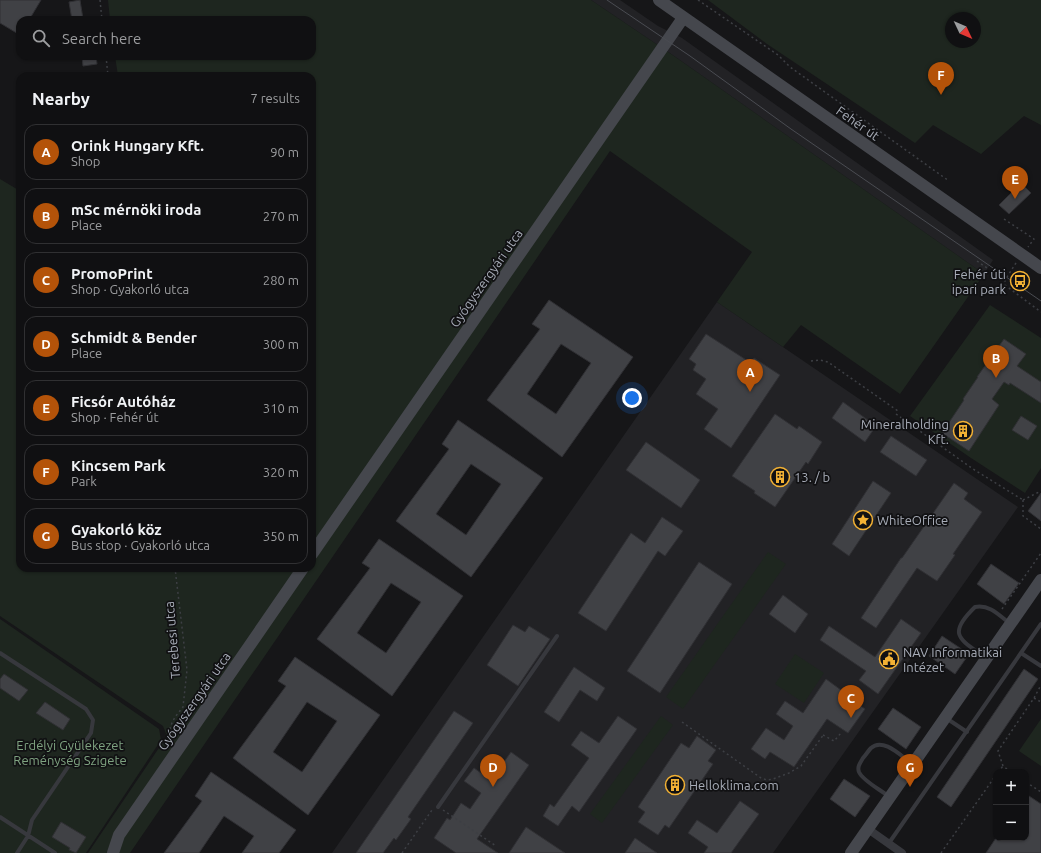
<!DOCTYPE html>
<html lang="en">
<head>
<meta charset="utf-8">
<style>
  :root { --surface:#101012; --page:#1e1e20; --text:#f1f3f6; --muted:#9c9d9f; --line:#303032; --accent:#b45309 }
  body { margin:0; font-family:Ubuntu,sans-serif; background:var(--page); color:var(--text) }
  .controls { position:absolute; right:12px; bottom:12px; display:grid; overflow:hidden; border-radius:8px; box-shadow:0 1px 3px #0004 }
  .controls button { width:36px; height:36px; display:grid; place-items:center; padding:0; border:0; border-bottom:1px solid var(--line); background:var(--surface); color:var(--text); font:20px sans-serif }
  .compass { position:absolute; left:945px; top:12px; width:36px; height:36px; border-radius:50%; background:var(--surface); box-shadow:0 1px 3px #0004; rotate:134deg }
  .you { position:absolute; left:632px; top:398px; width:14px; height:14px; margin:-10px; border:3px solid #fff; border-radius:50%; background:#1a73e8; box-shadow:0 0 0 6px #1a73e833 }
  .badge { display:grid; place-items:center; width:26px; height:26px; border-radius:50%; background:var(--accent); color:#fff; font-size:13px; font-weight:700 }
  .pin { position:absolute; translate:-50% -33px; filter:drop-shadow(0 1px 2px #0008) }
  .pin::after { content:''; position:absolute; top:21px; width:14px; height:12px; background:inherit; clip-path:polygon(0 0,100% 0,50% 100%) }
  .list { margin:0; padding:0; list-style:none }
  h2 { display:flex; justify-content:space-between; align-items:center; height:52px; margin:0; padding:0 16px; font-size:17px }
  h2 small { font-size:13px; font-weight:400; color:var(--muted) }
  .list li { display:grid; grid-template-columns:26px 1fr auto; gap:12px; align-items:center; box-sizing:border-box; height:56px; margin:0 8px 8px; padding:0 8px; border:1px solid var(--line); border-radius:12px }
  .list b { display:block; font-size:15px; white-space:nowrap }
  .list p { margin:0; font-size:13px; white-space:nowrap; color:var(--muted) }
  .list em { font-size:13px; font-style:normal; color:var(--muted) }
  .icon { flex:none; width:22px; height:22px; fill:none; stroke:currentColor; stroke-width:2; stroke-linecap:round; stroke-linejoin:round }
  .map { position:relative; flex:none; width:1041px; height:853px; overflow:hidden }
  .search { position:absolute; background:var(--surface); box-shadow:0 1px 3px #0004; left:16px; top:16px; width:300px; height:44px; display:flex; align-items:center; gap:10px; box-sizing:border-box; padding:0 14px; border-radius:12px; color:var(--muted); font-size:15px }
  .panel { position:absolute; background:var(--surface); box-shadow:0 1px 3px #0004; left:16px; top:72px; width:300px; height:500px; border-radius:12px }
  .map>svg:first-child { display:block }
</style>
</head>
<body>
<div class="map">
<svg width="1041" height="853" viewBox="0 0 1041 853">
  <rect width="100%" height="100%" fill="#161618"/>
  <!-- built -->
  <path fill="#222225" d="M591,0H620L658,26L682,38L993,260L984,274L674,56Z
    M717,302L1018,507L773,853H332Z"/>
  <!-- green -->
  <path fill="#1e261f" fill-rule="evenodd" d="M108,0H591L674,56L984,274L900,394L801,325L783,347L717,302L752,252L610,151L130,853H88L167,736L163,726L0,616V179L20,191V568H312V76H118L115,56H312V20H110Z
    M708,0H1041V125L1024,116L981,154L933,125L915,143L767,44ZM951,18H975V42H951Z
    M990,305L1041,338V468L1025,493L971,458L910,416Z
    M768,552L786,564L683,709L666,697Z
    M0,619L159,729L161,740L86,853H0Z
    M795,654L824,673L804,703L775,684Z
    M661,716L673,725L602,823L590,814Z
    M1041,719V766L1019,751Z"/>
  <!-- building -->
  <path fill="#404145" stroke="#303034" fill-rule="evenodd" d="M0,0H41L29,20H20V35L0,23Z
    M80,0L83,19L72,20L69,2Z
    M82,56H96L97,64L83,66Z
    M1021,183L1031,193L1009,214L999,205Z
    M549,300L633,357L562,457L487,400L540,329L532,324ZM561,344L591,363L556,414L527,394Z
    M706,334L751,363L754,358L780,375L731,448L704,429L718,409L696,394L706,379L693,370L696,364L689,359Z
    M1004,339L1026,354L1017,366L1041,382V403L1010,383L1009,385L1004,382L992,399L999,405L969,451L942,433L964,400L963,399L978,377H977Z
    M843,402L876,426L865,442L832,418Z
    M775,414L797,429L799,426L822,442L808,464L806,462L775,507L754,493L755,491L732,476Z
    M1021,416L1037,426L1028,440L1012,430Z
    M458,420L543,478L471,577L396,521L449,449L442,444ZM471,464L501,484L466,535L436,514Z
    M891,436L927,460L916,476L880,452Z
    M646,442L700,480L681,508L626,470Z
    M873,481L891,493L849,556L832,544Z
    M954,483L968,493L964,499L982,512L953,554L955,555L937,581L917,568L876,628L861,618L901,558H902Z
    M1041,493V521L1028,511Z
    M662,517L683,531L665,556L658,551L606,631L578,613L631,533L645,543Z
    M379,539L463,596L392,696L317,639L370,568L362,563ZM391,583L421,602L386,653L357,633Z
    M699,562L732,584L660,693L627,671Z
    M991,564L1019,583L1004,604L977,584Z
    M783,595L808,614L795,633L769,614Z
    M901,619L921,633L878,694L859,680L866,671L820,640L829,626L875,657Z
    M513,625L525,632L529,626L550,639L518,686L487,665Z
    M942,636L969,654L955,674L929,656Z
    M295,657L380,715L308,815L233,758L286,686L278,681ZM307,702L337,721L302,772L273,752Z
    M574,667L605,688L597,701L580,690L559,722L544,712Z
    M1024,669L1038,679L951,807L937,797Z
    M4,674L28,690L19,701L0,688V679Z
    M826,679L845,693L844,694L865,709L848,733L827,719L794,767L770,752L765,759L751,749L766,728L784,740L793,726L776,714L785,701L803,713Z
    M45,702L70,719L63,730L36,713Z
    M893,708L921,727L906,749L878,729Z
    M454,711L473,723L408,817L411,819L396,840L394,838L383,853H356Z
    M618,716L637,729L579,812L572,806L558,826L543,816L550,804L554,807L589,758L571,745L581,731L599,743Z
    M697,736L716,750L708,761L713,764L669,828L665,825L658,835L638,822L645,812L638,807L681,743L689,748Z
    M511,752L529,765L477,839L498,853H456L434,838L447,818L450,820L461,803L470,809L481,793L464,781L474,768L491,780Z
    M211,772L296,830L279,853H242L254,836L224,816L199,853H164L202,801L195,796Z
    M844,779L870,796L855,817L830,799Z
    M1026,794L1041,804V853H986L996,838H1026Z
    M740,801L759,814L731,853H704L708,847L688,833L697,820L717,833Z
    M61,822L86,837L76,853L69,850L70,848L52,837Z
    M526,827L565,853H509Z
    M635,838L657,853H625Z"/>
  <g fill="none" stroke-linecap="round" stroke-linejoin="round">
    <!-- path -->
    <path stroke="#3d3f44" stroke-width="1.5" stroke-dasharray="2 3" stroke-linecap="butt" d="M100,0L102,20
      M698,0L778,55L790,67L949,181
      M106,56L108,76
      M1004,219L1034,239L1028,247
      M977,261L987,268
      M1016,263L1005,280V285L1041,312
      M811,361L820,360L828,362L898,411
      M896,414L973,469L1023,500
      M1023,500V516L1041,529
      M1023,500L1041,491
      M1002,609L1041,553
      M1034,698L1041,702
      M682,722L761,778L767,780L773,779L789,773L801,766L824,734
      M823,735L834,741L841,733
      M172,739L170,727L175,717L183,707L187,670L175,568
      M998,772L1003,766
      M1011,772L1003,766L998,751L1034,698L1041,685
      M1026,782L1041,792
      M443,810L496,846
      M402,853L432,810
      M941,853L996,775"/>
    <!-- lane -->
    <path stroke="#37383d" stroke-width="4" d="M0,653L86,709L93,720L91,733L32,820L28,836L17,853
      M1021,653L1041,666
      M986,658C960,639 946,635 975,607C989,604 999,615 1009,623
      M946,718L967,732
      M888,796C881,790 863,781 859,772C857,767 860,763 863,758C866,755 868,751 871,748C883,737 901,756 911,763
      M438,807L557,636
      M0,817L55,853
      M889,843L1041,624"/>
    <!-- street -->
    <path stroke="#37383d" stroke-width="8" d="M868,829L902,853"/>
    <!-- secondary -->
    <path stroke="#45474d" stroke-width="12" d="M659,0L1041,268
      M312,554L683,18
      M113,853L119,835L303,568
      M851,853L1041,580"/>
    <!-- tram -->
    <path stroke="#4a4c52" stroke-width="1" d="M607,0L690,56L791,129L1041,301"/>
  </g>
  <!-- icons -->
  <defs>
    <g id="bus-ring" transform="scale(1)"><circle r="9.5" fill="#111113" stroke="#f2b134" stroke-width="1.5"/><path d="M-5-6H5V4H4V6H2V4H-2V6H-4V4H-5ZM-3.5-4V0h7V-4ZM-3.5 1.2v1.5H-2V1.2ZM2 1.2v1.5H3.5V1.2Z" fill="#f2b134"/></g>
    <g id="building-ring" transform="scale(1)"><circle r="9.5" fill="#111113" stroke="#f2b134" stroke-width="1.5"/><path d="M-4-6H4V6H1V3H-1V6H-4ZM-2.5-4.3h1.7v1.8h-1.7ZM.8-4.3h1.7v1.8H.8ZM-2.5-1h1.7V.8h-1.7ZM.8-1h1.7V.8H.8Z" fill="#f2b134"/></g>
    <g id="sight-ring" transform="scale(1)"><circle r="9.5" fill="#111113" stroke="#f2b134" stroke-width="1.5"/><path d="M0-6L1.8-2.2L6-1.7L2.9 1.2L3.7 5.4L0 3.3L-3.7 5.4L-2.9 1.2L-6-1.7L-1.8-2.2Z" fill="#f2b134"/></g>
    <g id="civic-ring" transform="scale(1)"><circle r="9.5" fill="#111113" stroke="#f2b134" stroke-width="1.5"/><path d="M-.6-6.5H3V-4.5H.6V-3L4-1V1h2V6H-6V1h2V-1L-.6-3ZM-1.2 2.5V6h2.4V2.5Z" fill="#f2b134"/></g>
  </defs>
  <g fill-rule="evenodd">
    <use href="#bus-ring" x="1020" y="281"/>
    <use href="#building-ring" x="963" y="431"/>
    <use href="#building-ring" x="780" y="477"/>
    <use href="#sight-ring" x="863" y="520"/>
    <use href="#civic-ring" x="889" y="659"/>
    <use href="#building-ring" x="675" y="785"/>
  </g>
  <g text-anchor="middle" dominant-baseline="central" stroke-width="3.5" stroke-linejoin="round" paint-order="stroke">
    <!-- street labels -->
    <g font-size="13" fill="#a8adb8" stroke="#111113">
      <text transform="translate(858 123) rotate(35)">Fehér út</text>
      <text transform="translate(486 278) rotate(-55)">Gyógyszergyári utca</text>
      <text transform="translate(172 640) rotate(-95)">Terebesi utca</text>
      <text transform="translate(194 701) rotate(-55)">Gyógyszergyári utca</text>
    </g>
    <!-- poi labels -->
    <g font-size="13" fill="#a8adb8" stroke="#111113" text-anchor="start">
      <text x="1006" y="274" text-anchor="end">Fehér úti<tspan x="1006" dy="15">ipari park</tspan></text>
      <text x="949" y="424" text-anchor="end">Mineralholding<tspan x="949" dy="15">Kft.</tspan></text>
      <text x="794" y="477">13. / b</text>
      <text x="877" y="520">WhiteOffice</text>
      <text x="903" y="652">NAV Informatikai<tspan x="903" dy="15">Intézet</tspan></text>
      <text x="689" y="785">Helloklima.com</text>
    </g>
    <!-- park labels -->
    <g font-size="13" fill="#7fa381" stroke="#111113">
      <text x="70" y="745">Erdélyi Gyülekezet<tspan x="70" dy="15">Reménység Szigete</tspan></text>
    </g>
  </g>
</svg>
<div class="controls">
<button>+</button>
<button>−</button>
</div>
<svg class="compass" viewBox="-18 -18 36 36"><path d="M0-13l5 13h-10z" fill="#e53935"/><path d="M0 13l5-13h-10z" fill="#9c9d9f"/></svg>
<div class="you"></div>
<div class="pin badge" style="left:750px;top:392px">A</div>
<div class="pin badge" style="left:996px;top:378px">B</div>
<div class="pin badge" style="left:851px;top:718px">C</div>
<div class="pin badge" style="left:493px;top:787px">D</div>
<div class="pin badge" style="left:1015px;top:199px">E</div>
<div class="pin badge" style="left:941px;top:95px">F</div>
<div class="pin badge" style="left:910px;top:787px">G</div>
<div class="search"><svg class="icon" aria-label="search" viewBox="0 0 24 24"><circle cx="10" cy="10" r="6"/><path d="M15 15l6 6"/></svg>Search here</div>
<section class="panel">
<h2>Nearby<small>7 results</small></h2>
<ul class="list">
<li><span class="badge">A</span><div><b>Orink Hungary Kft.</b><p>Shop</p></div><em>90 m</em></li>
<li><span class="badge">B</span><div><b>mSc mérnöki iroda</b><p>Place</p></div><em>270 m</em></li>
<li><span class="badge">C</span><div><b>PromoPrint</b><p>Shop · Gyakorló utca</p></div><em>280 m</em></li>
<li><span class="badge">D</span><div><b>Schmidt &amp; Bender</b><p>Place</p></div><em>300 m</em></li>
<li><span class="badge">E</span><div><b>Ficsór Autóház</b><p>Shop · Fehér út</p></div><em>310 m</em></li>
<li><span class="badge">F</span><div><b>Kincsem Park</b><p>Park</p></div><em>320 m</em></li>
<li><span class="badge">G</span><div><b>Gyakorló köz</b><p>Bus stop · Gyakorló utca</p></div><em>350 m</em></li>
</ul>
</section>
</div>
</body>
</html>
